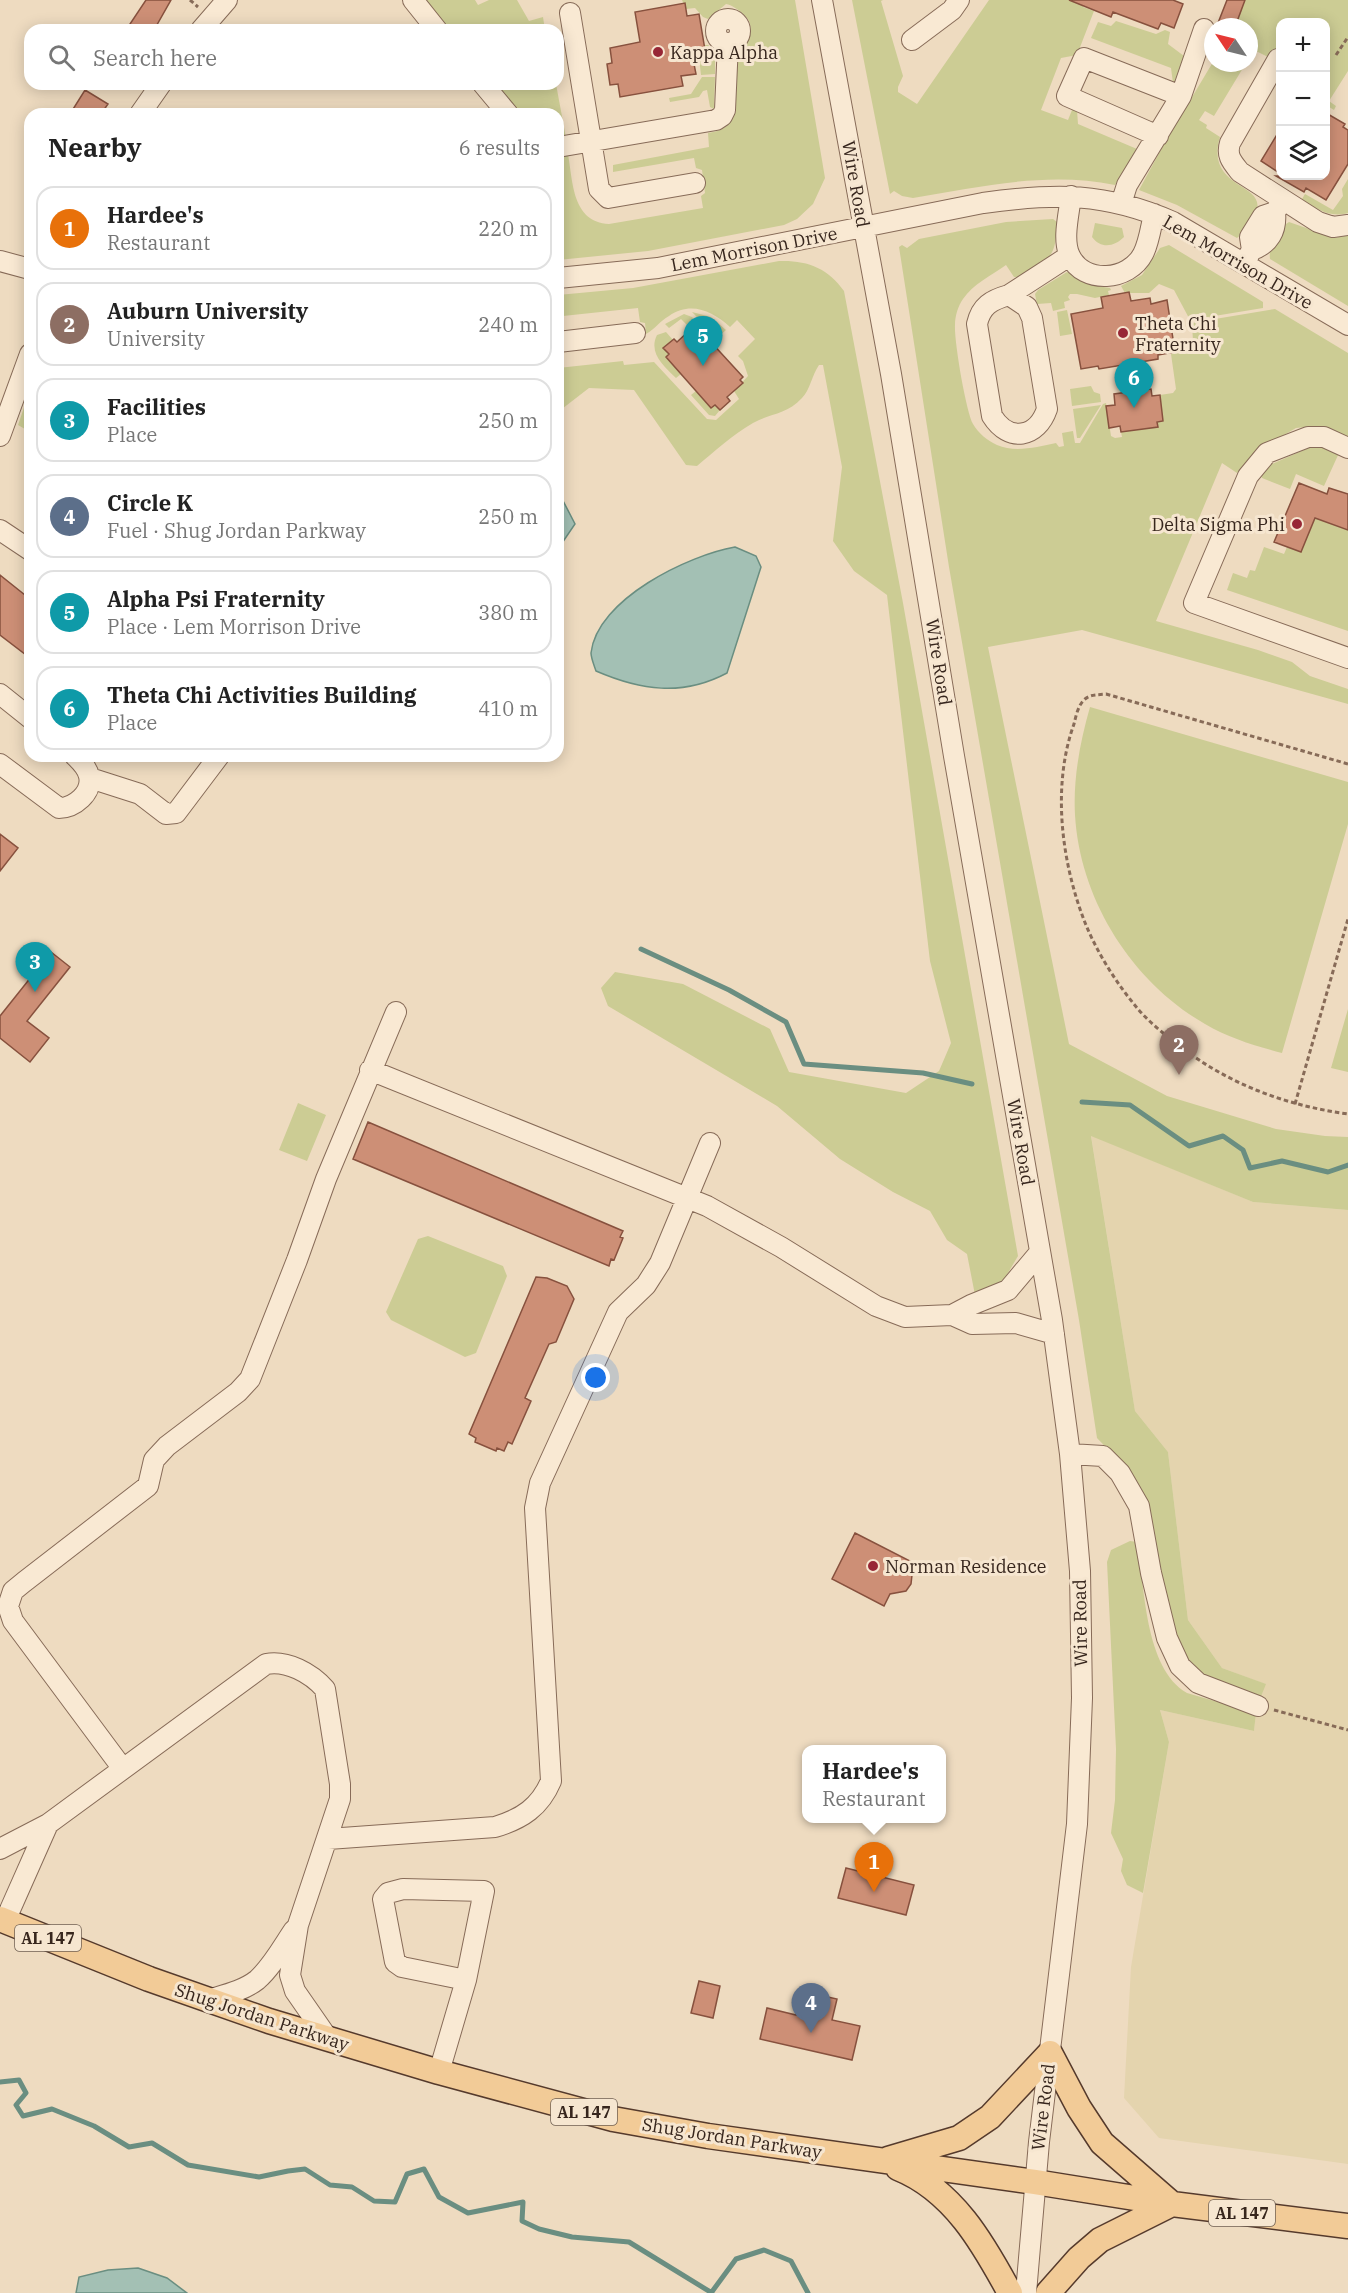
<!DOCTYPE html>
<html lang="en">
<head>
<meta charset="utf-8">
<style>
  :root { --surface:#fff; --page:#f2f2f2; --text:#222; --muted:#767676; --line:#e0e0e0; --accent:#972736 }
  body { margin:0; font-family:"IBM Plex Serif",serif; background:var(--page); color:var(--text) }
  .controls { position:absolute; right:18px; top:18px; display:grid; overflow:hidden; border-radius:12px; box-shadow:0 3px 15px #0003 }
  .controls button { width:54px; height:54px; display:grid; place-items:center; padding:0; border:0; border-bottom:2px solid var(--line); background:var(--surface); color:var(--text); font:30px sans-serif }
  .compass { position:absolute; left:1204px; top:18px; width:54px; height:54px; border-radius:50%; background:var(--surface); box-shadow:0 3px 15px #0003; rotate:305deg }
  .you { position:absolute; left:596px; top:1378px; width:21px; height:21px; margin:-15px; border:4px solid #fff; border-radius:50%; background:#1a73e8; box-shadow:0 0 0 9px #1a73e833 }
  .badge { display:grid; place-items:center; width:39px; height:39px; border-radius:50%; background:var(--accent); color:#fff; font-size:20px; font-weight:700 }
  .pin { position:absolute; translate:-50% -50px; filter:drop-shadow(0 2px 3px #0008) }
  .pin::after { content:''; position:absolute; top:32px; width:21px; height:18px; background:inherit; clip-path:polygon(0 0,100% 0,50% 100%) }
  .popup { position:absolute; left:802px; top:1745px; width:144px; height:78px; box-sizing:border-box; display:grid; place-content:center; border-radius:12px; background:var(--surface); filter:drop-shadow(0 2px 4px #0005); font-size:20px; white-space:nowrap; color:var(--muted) }
  .popup b { font-size:22px; color:var(--text) }
  .popup::after { content:''; position:absolute; left:50%; top:100%; margin-left:-12px; border:12px solid transparent; border-top-color:var(--surface) }
  .list { margin:0; padding:0; list-style:none }
  h2 { display:flex; justify-content:space-between; align-items:center; height:78px; margin:0; padding:0 24px; font-size:26px }
  h2 small { font-size:20px; font-weight:400; color:var(--muted) }
  .list li { display:grid; grid-template-columns:39px 1fr auto; gap:18px; align-items:center; box-sizing:border-box; height:84px; margin:0 12px 12px; padding:0 12px; border:2px solid var(--line); border-radius:18px }
  .list b { display:block; font-size:22px; white-space:nowrap }
  .list p { margin:0; font-size:20px; white-space:nowrap; color:var(--muted) }
  .list em { font-size:20px; font-style:normal; color:var(--muted) }
  .icon { flex:none; width:33px; height:33px; fill:none; stroke:currentColor; stroke-width:2; stroke-linecap:round; stroke-linejoin:round }
  .map { position:relative; flex:none; width:1348px; height:2293px; overflow:hidden }
  .search { position:absolute; background:var(--surface); box-shadow:0 3px 15px #0003; left:24px; top:24px; width:540px; height:66px; display:flex; align-items:center; gap:15px; box-sizing:border-box; padding:0 21px; border-radius:18px; color:var(--muted); font-size:22px }
  .panel { position:absolute; background:var(--surface); box-shadow:0 3px 15px #0003; left:24px; top:108px; width:540px; height:654px; border-radius:18px }
  .map>svg:first-child { display:block }
</style>
</head>
<body>
<div class="map">
<svg width="1348" height="2293" viewBox="0 0 1348 2293">
  <rect width="100%" height="100%" fill="#eedbc0"/>
  <!-- farmland -->
  <path fill="#e4d4ae" d="M1091,1135L1253,1202L1348,1210V2164L1159,2138L1124,2098L1131,1967L1169,1742L1160,1710L1254,1731L1256,1713L1265,1684L1222,1668L1188,1620L1168,1452L1135,1411Z"/>
  <!-- green -->
  <path fill="#cccc94" d="M425,0H475L478,5L489,0H517L529,21L543,17L545,30H450Z
    M682,0H795L825,178L813,204L797,219L784,225L648,251L558,260V155L568,154C573,182 572,222 609,224L703,208L701,196L705,193L702,170L696,168L694,158L613,172V165L709,147L708,133C723,131 730,126 736,111C736,93 735,73 738,54C740,41 762,29 742,13C737,9 732,5 726,4L708,19L703,17L695,8L686,9Z
    M852,0H883L881,1L903,76L898,87V92L917,104L989,0H1086L1083,7L1094,11L1077,55L1061,58L1041,110L1068,120L1072,110H1077L1078,124L1137,149L1115,185C1047,171 980,187 913,198L902,196L894,191L890,194Z
    M1244,0H1348V71L1329,101L1336,106L1334,110L1326,105V22H1280V60L1268,57L1254,50L1249,58V27H1235Z
    M1116,21L1156,34L1165,30L1170,32L1168,44L1184,56L1174,83H1173L1171,68L1091,38L1098,22L1111,26Z
    M704,45H708L715,51V74L701,75L699,58L706,56Z
    M1213,62L1246,63L1214,116L1205,111L1199,120L1207,125L1206,128L1220,137C1203,194 1278,181 1252,220C1247,227 1244,233 1237,238L1177,205L1139,190L1164,144Z
    M702,77H715L714,109L710,107L707,90L703,91L699,97L670,102L669,98L691,94Z
    M495,84H556L566,138L558,139V114H517Z
    M1348,179V213C1329,218 1317,209 1302,199L1305,194L1333,210L1343,196L1342,189Z
    M1053,219L1057,222C1056,261 1049,258 1018,277H1014L1006,265C992,275 973,284 963,299C958,306 955,316 955,325C954,341 966,411 973,424C978,433 988,441 997,445C1015,453 1037,447 1056,443L1059,447L1064,446L1062,433L1073,431L1075,443H1080L1103,404L1106,403L1111,436L1115,438L1122,437L1121,432L1158,427L1157,422L1163,421L1160,395L1173,393L1176,389L1171,354C1194,349 1195,346 1191,323L1275,309L1348,353V437L1316,426L1296,428L1256,451L1237,473L1222,463L1156,621L1258,650L1292,662L1310,676L1348,689V704L1082,630L988,647L1069,1044L1167,1096L1276,1129L1325,1136L1348,1137V1210L1253,1202L1091,1136L1135,1411L1168,1452L1188,1620L1222,1668L1266,1684L1260,1699L1204,1675L1183,1654L1172,1630L1151,1522L1124,1466L1097,1438L1079,1320L949,567L899,247L902,245L907,248L919,239L1006,222Z
    M1289,222L1335,238L1348,235V306L1270,259C1268,246 1278,228 1289,222Z
    M1095,223L1122,228L1124,237C1114,247 1101,249 1092,237Z
    M1169,245L1263,302V308L1190,320L1174,290L1159,284L1149,293H1125L1121,286L1142,275L1160,248Z
    M779,261C807,260 828,268 844,291L903,603L1018,1256L1002,1283L975,1295L967,1254L947,1240L930,1211L893,1192L840,1159L777,1106L608,1006L601,988L615,972L683,984L770,1029L789,1072L906,1093L939,1071L951,1043L930,961L887,595L854,571L833,541L842,467L823,365H819C812,375 810,390 802,398C786,415 771,413 753,423C732,435 715,451 697,466L686,465L634,390L589,388L558,412V368L623,361L624,365L654,362L707,419L716,420L739,399L734,391L748,376L743,361L738,356L755,339L737,320L730,327C712,311 691,301 669,316C660,321 655,329 646,334L645,323L640,322L638,308L563,316L564,329L558,331V295L633,288Z
    M1067,272L1090,285L1110,288L1111,290L1108,291L1109,295L1095,298L1077,294H1070L1068,297L1070,300L1064,302L1065,308L1053,311L1051,303L1037,304L1035,294L1038,290Z
    M1067,310L1072,334L1060,336L1057,312Z
    M692,312L711,317L726,330L717,338Z
    M684,314L692,317L698,323L691,329L681,319L669,328L665,324Z
    M666,332L673,340L663,348L669,354L666,357L681,374L676,378C664,366 648,353 657,335Z
    M1091,386L1094,392L1100,394L1101,402L1072,406L1070,389Z
    M30,390V432L18,425Z
    M696,391L720,410L715,416L709,415L691,395Z
    M1101,405L1080,438H1077L1073,409Z
    M1313,446L1322,447L1339,453L1324,486L1296,474L1290,489L1262,478L1261,474L1272,464Z
    M1315,518L1348,530V631L1227,590L1233,573L1247,578L1250,570L1255,571L1264,547L1284,554L1287,547L1301,552Z
    M1090,707L1348,782V824L1282,1053C1255,1046 1229,1038 1205,1024C1132,982 1080,900 1075,815C1073,779 1080,742 1090,707Z
    M1348,1009V1072L1331,1068Z
    M298,1103L326,1115L307,1161L279,1150Z
    M428,1236L503,1266L507,1276L476,1353L465,1357L391,1320L386,1312L418,1239Z
    M1130,1541L1137,1542C1145,1586 1144,1668 1187,1693L1256,1713L1254,1731L1160,1710L1169,1742L1143,1893L1127,1885L1121,1871L1123,1859L1111,1833L1115,1800L1116,1749L1107,1562L1111,1550Z"/>
  <!-- water -->
  <path fill="#a3c0b4" stroke="#6a8e81" stroke-width="1.5" d="M558,491L575,524L558,549Z
    M735,547L756,556L761,567L727,673C682,697 640,690 596,671C594,665 591,658 591,653C597,599 689,555 735,547Z
    M138,2268L167,2278L187,2293H76L79,2277L108,2270Z"/>
  <g fill="none" stroke-linecap="round" stroke-linejoin="round">
    <!-- stream -->
    <path stroke="#6a8e81" stroke-width="5" d="M641,949L729,990L786,1022L804,1064L923,1073L972,1084
      M1082,1102L1130,1105L1189,1146L1223,1136L1243,1150L1250,1168L1282,1161L1328,1172L1348,1165
      M0,2082L19,2080L26,2093L16,2105L23,2116L52,2109L94,2126L129,2147L152,2143L188,2165L259,2177L288,2171L305,2169L330,2185L352,2187L374,2201L395,2202L407,2174L424,2169L439,2197L468,2213L523,2202L522,2221L539,2229L572,2237L629,2242L712,2293
      M711,2293L736,2259L764,2250L791,2261L808,2293"/>
  </g>
  <!-- building -->
  <path fill="#cd8f76" stroke="#87513e" stroke-width="1.5" d="M146,0H171L154,30H126Z
    M1069,0H1173L1183,4L1174,28L1161,23L1158,29L1113,12L1111,17Z
    M1227,0H1245L1235,27L1218,23Z
    M685,3L687,16L699,14L706,56L693,59L696,74L681,76L683,86L620,97L618,84L610,85L607,64L612,63L610,48L640,42L635,12Z
    M85,90L108,104L101,114H70Z
    M1326,113L1345,124L1343,127L1348,130V164L1326,200L1306,188L1304,192L1276,176H1326Z
    M1281,128V174L1261,161Z
    M1129,292L1131,301L1150,298L1151,304L1167,300L1175,352L1158,355V359L1099,369L1098,366L1081,369L1071,314L1103,308L1101,297Z
    M698,328L743,377L740,380L743,383L727,397L730,401L720,410L715,405L711,408L666,357L669,354L663,348L674,339L677,342L690,330L692,333Z
    M1151,389L1152,396L1160,395L1163,421L1157,422L1158,427L1121,432L1120,426L1109,428L1106,406L1115,405L1114,394Z
    M1299,483L1327,494L1329,488L1348,494V530L1315,518L1301,552L1274,542Z
    M0,575L30,599V658L0,635Z
    M0,834L18,848L0,871Z
    M51,952L70,967L27,1021L49,1038L30,1062L0,1038V1016Z
    M368,1122L623,1231L620,1237L623,1238L614,1260L611,1259L609,1266L353,1159Z
    M536,1277L547,1278L567,1286L574,1299L556,1342L549,1344L525,1398L531,1401L512,1444L508,1442L504,1451L497,1448L496,1451L475,1442L476,1438L469,1434Z
    M855,1533L910,1561L905,1571L912,1575L911,1584L906,1591L890,1594L884,1606L832,1579Z
    M846,1868L914,1885L906,1915L838,1898Z
    M699,1981L720,1986L713,2018L691,2013Z
    M801,1991L837,1999L832,2020L860,2026L852,2060L760,2039L767,2008L796,2015Z"/>
  <g fill="none" stroke-linecap="round" stroke-linejoin="round">
    <!-- minor casing -->
    <g stroke="#876b58" stroke-width="22">
      <path id="minor" d="M413,0L437,30
        M822,0L891,374L954,756L1052,1320L1070,1454L1080,1571L1082,1698L1077,1824L1039,2142L1026,2293
        M570,13L599,189L608,198L695,183
        M716 31a12 12 0 1 1 24 0a12 12 0 1 1-24 0Z
        M201,30L227,0
        M912,40L952,10L959,0
        M1278,59L1230,143C1226,156 1232,162 1240,172L1318,222L1333,227L1348,225
        M483,84L508,114
        M140,114L161,84
        M1158,136L1067,96L1084,58L1181,96
        M558,147L716,120L722,116L725,110L728,43
        M1071,196C1069,214 1062,240 1070,256C1084,285 1129,281 1143,254C1149,243 1151,226 1154,214
        M1121,204L1127,185L1181,96L1204,29
        M1252,250C1269,244 1277,231 1275,212
        M0,261L30,269
        M1244,263L1252,250L1250,237L1263,216L1275,212L1283,200
        M558,278L658,268L983,203C1055,193 1105,192 1173,222L1348,325
        M1009,295L1027,307L1032,318L1047,409C1037,438 1009,443 992,416L977,324C981,306 991,300 1009,295Z
        M1009,295L1069,256
        M558,342L635,333
        M0,436L30,354
        M1348,448L1324,437H1308L1267,453L1248,476L1194,603L1348,658
        M0,530L30,550
        M0,694L30,718
        M0,764L59,808C74,808 93,793 89,776C87,767 81,762 75,756
        M90,778L140,794L166,814L176,813L219,756
        M370,1070L707,1206L781,1247L876,1306L905,1317L952,1315L972,1324L1016,1323L1054,1334
        M952,1315L971,1305L1008,1290L1040,1252
        M1070,1454L1103,1456L1120,1473L1139,1506L1151,1573L1167,1638L1180,1666L1198,1683L1258,1706
        M123,1769L13,1621L8,1606L13,1591L24,1582L148,1486L154,1460L167,1446L238,1392L250,1379L297,1260L326,1179L396,1012
        M328,1839L495,1827C522,1819 540,1807 551,1781L535,1508L540,1483L618,1312L646,1285L660,1263L710,1143
        M0,1849L48,1824L266,1664C287,1660 311,1673 325,1689L340,1784V1799L298,1925L290,1975L295,1991L329,2040
        M5,1921L48,1824
        M208,2000C224,1995 243,1991 257,1980C272,1967 283,1946 294,1930
        M439,2072L466,1980L484,1891L403,1889L388,1893L383,1899L395,1962L402,1967L466,1980"/>
    </g>
    <!-- major casing -->
    <g stroke="#553a2c" stroke-width="27">
      <path id="major" d="M0,1919L149,1979L269,2021L439,2072L613,2119L708,2136L1035,2182L1172,2204L1348,2226
        M888,2159L959,2138L990,2117L1050,2053L1079,2108L1102,2143L1172,2204
        M898,2168C953,2190 983,2243 1010,2293
        M1048,2293L1079,2258L1100,2240L1172,2204"/>
    </g>
    <!-- path -->
    <path stroke="#876b58" stroke-width="3" stroke-dasharray="4.5 3" stroke-linecap="butt" d="M190,0L198,7
      M1336,55L1348,37
      M1348,764L1106,694C1098,695 1091,694 1085,699C1078,705 1076,716 1074,724C1052,785 1061,860 1084,920C1096,951 1116,983 1138,1009C1148,1021 1162,1032 1174,1042C1226,1083 1283,1105 1348,1114
      M1295,1104L1348,919
      M1274,1710L1348,1730"/>
    <!-- minor -->
    <use href="#minor" stroke="#f9e9d3" stroke-width="20"/>
    <!-- major -->
    <use href="#major" stroke="#f2cb97" stroke-width="24"/>
  </g>
  <!-- markers -->
  <g fill="#972736" stroke="#f6e6d0" stroke-width="2">
    <circle cx="658" cy="52" r="6"/>
    <circle cx="1123" cy="333" r="6"/>
    <circle cx="1297" cy="524" r="6"/>
    <circle cx="873" cy="1566" r="6"/>
  </g>
  <g text-anchor="middle" dominant-baseline="central" stroke-width="6" stroke-linejoin="round" paint-order="stroke">
    <!-- shield labels -->
    <g fill="#f6e6d0" stroke="#706053" stroke-width="1.5">
      <rect x="15" y="1925" width="66" height="26" rx="4.5"/>
      <rect x="551" y="2099" width="66" height="26" rx="4.5"/>
      <rect x="1209" y="2200" width="66" height="26" rx="4.5"/>
    </g>
    <g font-size="16" font-weight="bold" fill="#37261d">
      <text x="48" y="1938">AL 147</text>
      <text x="584" y="2112">AL 147</text>
      <text x="1242" y="2213">AL 147</text>
    </g>
    <!-- poi labels -->
    <g font-size="18" fill="#37261d" stroke="#f6e6d0" text-anchor="start">
      <text x="670" y="52">Kappa Alpha</text>
      <text x="1135" y="323">Theta Chi<tspan x="1135" dy="21">Fraternity</tspan></text>
      <text x="1285" y="524" text-anchor="end">Delta Sigma Phi</text>
      <text x="885" y="1566">Norman Residence</text>
    </g>
    <!-- street labels -->
    <g font-size="18" fill="#37261d" stroke="#f6e6d0">
      <text transform="translate(856 184) rotate(80)">Wire Road</text>
      <text transform="translate(754 249) rotate(-11)">Lem Morrison Drive</text>
      <text transform="translate(1238 262) rotate(30)">Lem Morrison Drive</text>
      <text transform="translate(939 662) rotate(81)">Wire Road</text>
      <text transform="translate(1021 1142) rotate(80)">Wire Road</text>
      <text transform="translate(1080 1623) rotate(-91)">Wire Road</text>
      <text transform="translate(262 2017) rotate(18)">Shug Jordan Parkway</text>
      <text transform="translate(1043 2107) rotate(-83)">Wire Road</text>
      <text transform="translate(732 2138) rotate(9)">Shug Jordan Parkway</text>
    </g>
  </g>
</svg>
<div class="controls">
<button>+</button>
<button>−</button>
<button><svg class="icon" aria-label="layers" viewBox="0 0 24 24"><path d="M12 4l9 5-9 5-9-5zM3 14l9 5 9-5"/></svg></button>
</div>
<svg class="compass" viewBox="-18 -18 36 36"><path d="M0-13l5 13h-10z" fill="#e53935"/><path d="M0 13l5-13h-10z" fill="#767676"/></svg>
<div class="you"></div>
<div class="pin badge" style="left:874px;top:1892px;background:#e8710a">1</div>
<div class="popup"><b>Hardee's</b>Restaurant</div>
<div class="pin badge" style="left:1179px;top:1075px;background:#8d6e63">2</div>
<div class="pin badge" style="left:35px;top:992px;background:#0f9aa8">3</div>
<div class="pin badge" style="left:811px;top:2033px;background:#5c6f8a">4</div>
<div class="pin badge" style="left:703px;top:366px;background:#0f9aa8">5</div>
<div class="pin badge" style="left:1134px;top:408px;background:#0f9aa8">6</div>
<div class="search"><svg class="icon" aria-label="search" viewBox="0 0 24 24"><circle cx="10" cy="10" r="6"/><path d="M15 15l6 6"/></svg>Search here</div>
<section class="panel">
<h2>Nearby<small>6 results</small></h2>
<ul class="list">
<li><span class="badge" style="background:#e8710a">1</span><div><b>Hardee's</b><p>Restaurant</p></div><em>220 m</em></li>
<li><span class="badge" style="background:#8d6e63">2</span><div><b>Auburn University</b><p>University</p></div><em>240 m</em></li>
<li><span class="badge" style="background:#0f9aa8">3</span><div><b>Facilities</b><p>Place</p></div><em>250 m</em></li>
<li><span class="badge" style="background:#5c6f8a">4</span><div><b>Circle K</b><p>Fuel · Shug Jordan Parkway</p></div><em>250 m</em></li>
<li><span class="badge" style="background:#0f9aa8">5</span><div><b>Alpha Psi Fraternity</b><p>Place · Lem Morrison Drive</p></div><em>380 m</em></li>
<li><span class="badge" style="background:#0f9aa8">6</span><div><b>Theta Chi Activities Building</b><p>Place</p></div><em>410 m</em></li>
</ul>
</section>
</div>
</body>
</html>
